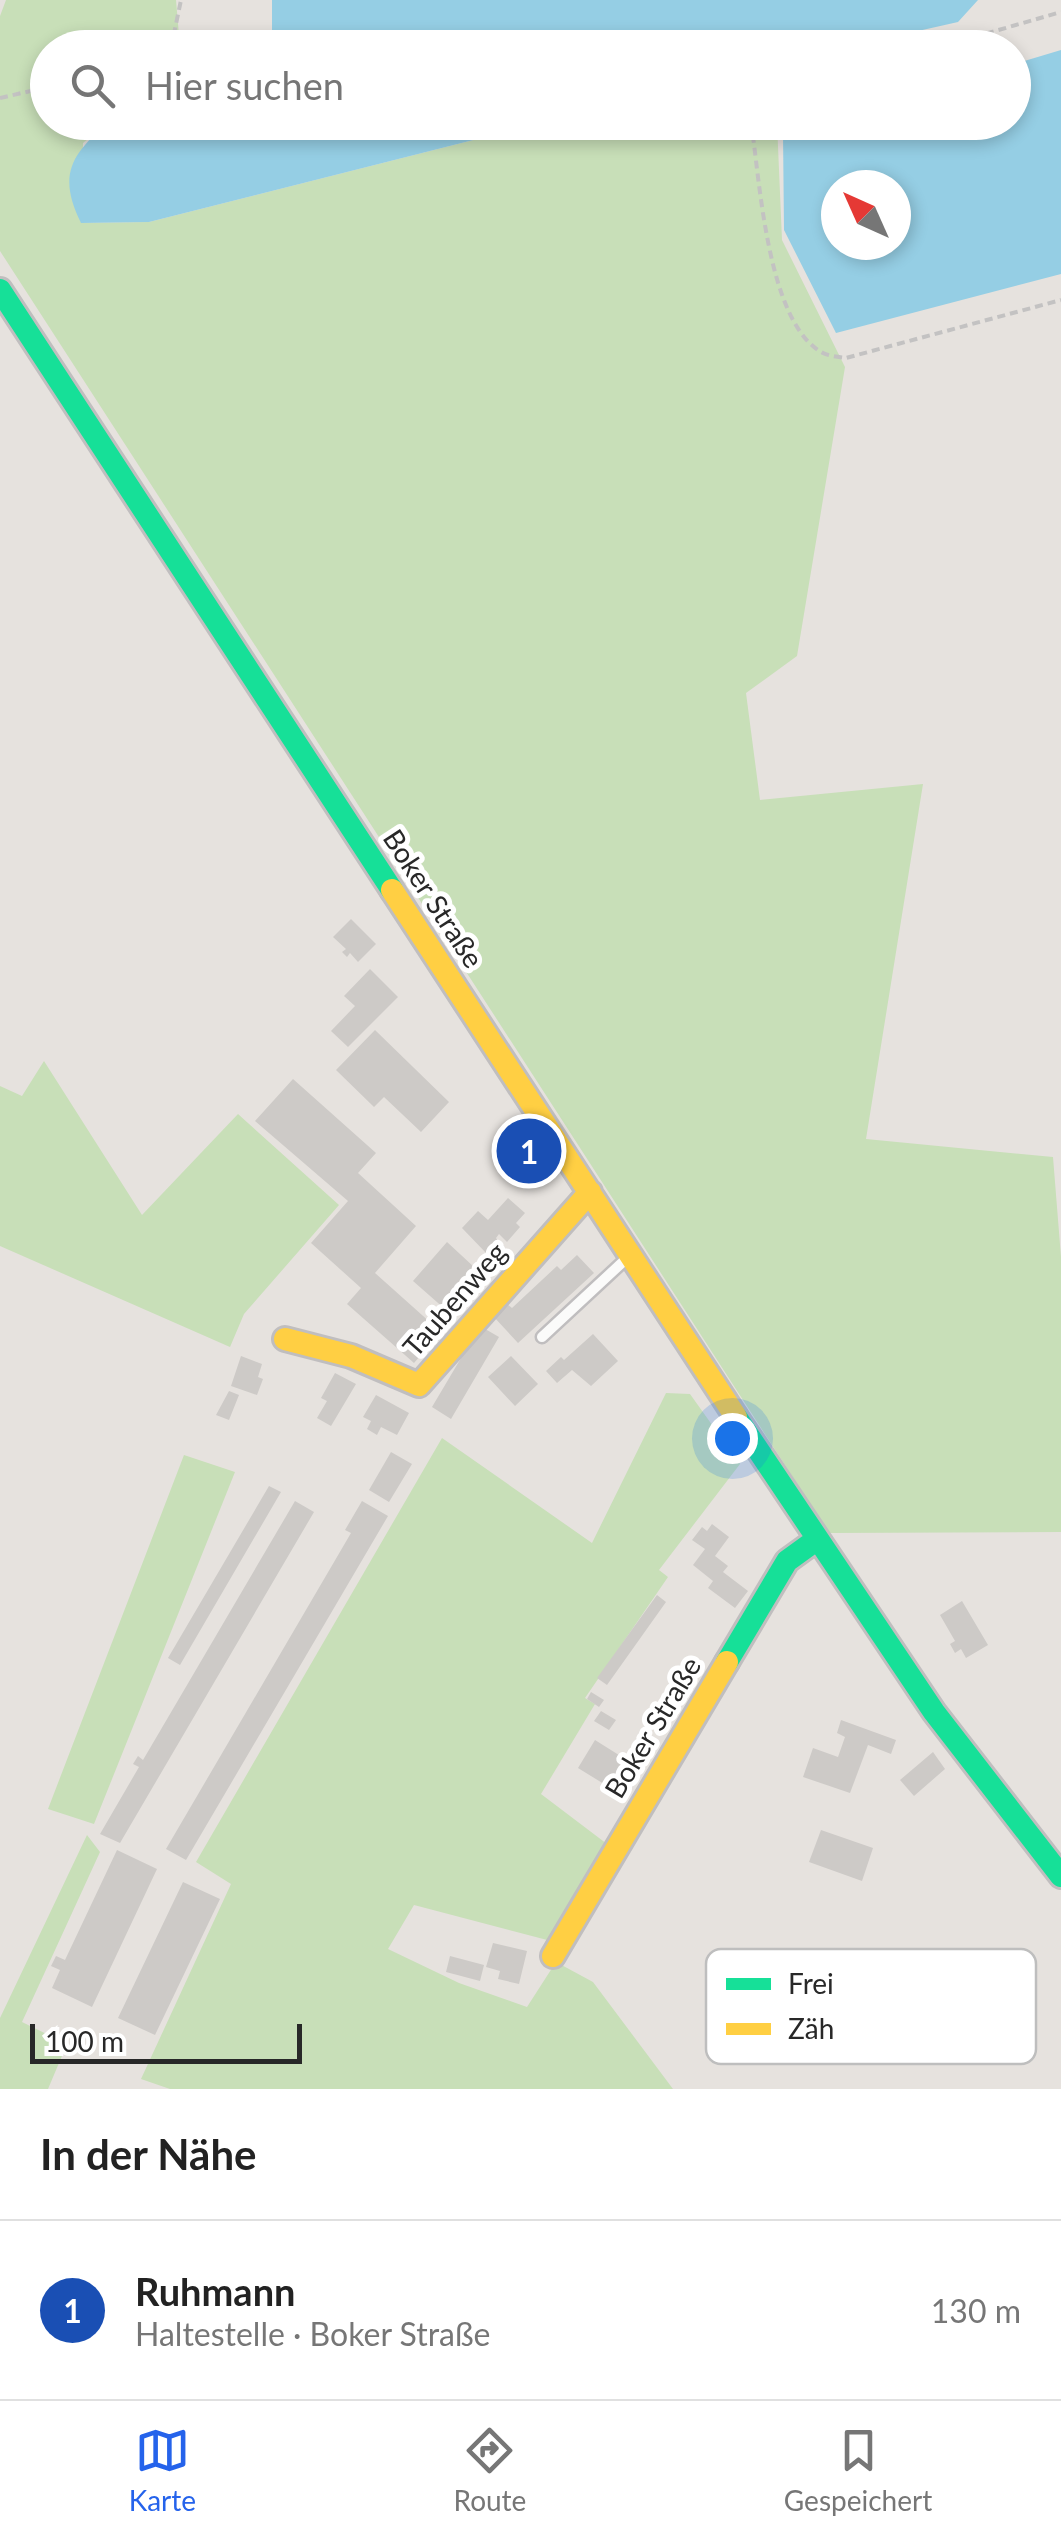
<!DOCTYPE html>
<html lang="de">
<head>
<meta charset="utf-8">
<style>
  :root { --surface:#fff; --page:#f2f2f2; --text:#222; --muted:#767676; --line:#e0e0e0; --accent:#2563eb }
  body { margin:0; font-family:Lato,sans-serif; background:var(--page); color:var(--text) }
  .compass { position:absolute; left:821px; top:170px; width:90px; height:90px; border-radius:50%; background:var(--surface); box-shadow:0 5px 15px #0003; rotate:315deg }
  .scale { position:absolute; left:30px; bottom:25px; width:272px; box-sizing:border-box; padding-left:10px; border:5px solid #282828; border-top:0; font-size:28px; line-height:35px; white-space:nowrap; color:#282828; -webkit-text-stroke:8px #fff; paint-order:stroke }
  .you { position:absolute; left:732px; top:1438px; width:35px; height:35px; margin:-25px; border:8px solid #fff; border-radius:50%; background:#1a73e8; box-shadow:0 0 0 15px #1a73e833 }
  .badge { display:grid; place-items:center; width:65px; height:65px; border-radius:50%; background:var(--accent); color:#fff; font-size:32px; font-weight:700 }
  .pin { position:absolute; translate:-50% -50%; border:5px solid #fff; box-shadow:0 2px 10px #0006 }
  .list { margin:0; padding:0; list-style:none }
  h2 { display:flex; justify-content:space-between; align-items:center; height:130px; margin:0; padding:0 40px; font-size:42px }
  h2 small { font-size:32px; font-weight:400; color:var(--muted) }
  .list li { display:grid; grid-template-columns:65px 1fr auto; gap:30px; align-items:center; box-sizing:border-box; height:180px; padding:0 40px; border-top:2px solid var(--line) }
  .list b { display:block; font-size:38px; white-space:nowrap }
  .list p { margin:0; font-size:32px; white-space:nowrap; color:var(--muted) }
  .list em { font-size:32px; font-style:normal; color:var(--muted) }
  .icon { flex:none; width:55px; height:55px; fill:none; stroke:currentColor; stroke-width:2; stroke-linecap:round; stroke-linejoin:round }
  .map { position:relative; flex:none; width:1061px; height:2089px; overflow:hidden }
  .search { position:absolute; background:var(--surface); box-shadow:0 5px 15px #0003; left:30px; right:30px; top:30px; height:110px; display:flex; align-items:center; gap:25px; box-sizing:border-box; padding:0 35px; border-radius:55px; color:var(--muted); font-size:38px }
  .sheet { height:310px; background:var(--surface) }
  nav { display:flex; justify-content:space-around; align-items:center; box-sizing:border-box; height:140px; border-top:2px solid var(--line); background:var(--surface); font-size:28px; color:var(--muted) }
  nav a { display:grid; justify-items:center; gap:5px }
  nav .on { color:var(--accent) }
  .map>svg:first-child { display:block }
</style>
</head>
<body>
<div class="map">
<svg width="1061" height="2089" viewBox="0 0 1061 2089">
  <rect width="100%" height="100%" fill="#e6e2de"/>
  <!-- green -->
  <path fill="#c8dfb8" d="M6,0H176L180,47L48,48V122L108,123L83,143L81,223L149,222L541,123H777L782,240L845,367L797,656L746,693L760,800L923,784L866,1139L1053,1157L1061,1257V1532L829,1533L0,251V16Z
    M44,1061L142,1215L238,1114L339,1205L244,1314L230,1347L0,1246V1086L22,1096Z
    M666,1393L690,1394L740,1464L659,1570L668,1577L585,1698L595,1704L541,1794L607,1844L551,1941L414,1905L388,1949L459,1983L527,2007L556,1962L593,1982L673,2089H170L141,2079L231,1884L196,1862L442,1438L592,1543Z
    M184,1455L235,1472L94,1824L48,1809Z
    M87,1835L100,1852L22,2022L67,2044L48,2089H0V2018Z"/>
  <!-- water -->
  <path fill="#95cee4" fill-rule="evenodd" d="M272,0H978L958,22L847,47H266L272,42Z
    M1061,50V274L836,333L784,230L783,133L818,122H1014V64ZM896,185V245H836V185Z
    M108,123V122L541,123L149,222L81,223C58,176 70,155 108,123Z"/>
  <!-- building -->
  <path fill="#cdcac7" d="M351,919L376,944L358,962L350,953L347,957L342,952L346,949L333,937Z
    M370,969L398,997L348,1047L331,1031L355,1006L344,996Z
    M375,1030L449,1102L421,1132L384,1097L374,1107L336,1070Z
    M293,1079L376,1153L358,1173L416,1226L375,1273L441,1332L414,1363L347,1304L361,1288L311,1243L348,1201L255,1121Z
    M508,1198L525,1213L516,1223L520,1227L507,1242L499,1234L496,1238L498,1241L487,1254L462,1228L478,1211L488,1220Z
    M447,1242L487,1279L454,1317L413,1281Z
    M577,1255L594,1273L518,1343L493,1316L507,1304L512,1308L557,1266L561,1270Z
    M480,1326L499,1337L451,1419L432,1407Z
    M593,1334L618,1361L591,1386L572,1370L557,1383L546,1371L561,1357L564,1360Z
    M241,1356L262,1364L258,1377L263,1379L257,1395L231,1386Z
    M511,1356L538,1384L515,1406L488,1377Z
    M335,1373L356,1384L331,1426L317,1418L327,1401L321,1398Z
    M229,1391L239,1395L229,1420L216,1415Z
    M376,1395L409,1413L397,1435L381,1427L377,1435L367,1429L371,1421L363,1417Z
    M391,1452L412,1464L389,1502L369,1490Z
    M269,1486L281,1492L180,1665L168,1658Z
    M295,1501L314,1512L120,1843L100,1834L139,1767L133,1764L138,1756L143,1760Z
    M362,1501L388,1516L186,1860L166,1849L351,1533L345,1530Z
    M712,1524L729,1537L715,1556L728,1566L723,1572L748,1591L735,1608L708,1588L713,1581L693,1565L705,1549L692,1540L702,1527L707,1531Z
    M657,1595L666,1602L607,1685L597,1678Z
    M962,1601L988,1645L966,1658L961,1649L955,1653L950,1644L955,1641L940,1615Z
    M591,1692L604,1700L599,1707L587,1699Z
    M601,1711L616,1720L609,1730L594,1721Z
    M841,1720L896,1740L891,1754L868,1745L850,1793L803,1777L813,1748L838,1757L845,1737L837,1733Z
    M595,1740L630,1762L617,1785L607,1779L604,1784L578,1768Z
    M933,1752L945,1769L914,1796L900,1780Z
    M821,1830L873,1848L862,1881L809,1862Z
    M117,1850L157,1869L92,2007L52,1988L60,1970L51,1966L56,1956L65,1960Z
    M183,1882L220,1899L155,2035L118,2018Z
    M493,1943L527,1951L519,1984L498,1979L500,1971L486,1967Z
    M450,1956L484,1965L480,1981L446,1972Z"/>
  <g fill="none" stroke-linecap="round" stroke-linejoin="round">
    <!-- lane casing -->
    <g stroke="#c0bebf" stroke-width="15">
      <path id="lane" d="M542,1337L626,1259"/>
    </g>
    <!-- fast casing -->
    <g stroke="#c0bebf" stroke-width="28">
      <path id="fast" d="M0,290L392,890
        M736,1417L934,1712L1061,1876
        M727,1662L787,1561L816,1540"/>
    </g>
    <!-- slow casing -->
    <g stroke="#c0bebf" stroke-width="28">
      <path id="slow" d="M392,890L736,1417
        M285,1339L351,1356L419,1385L590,1192
        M553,1956L727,1662"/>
    </g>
    <!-- path -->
    <path stroke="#c3c2c2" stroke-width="4" stroke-dasharray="8 5" stroke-linecap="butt" d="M171,48L181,0
      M936,48L1061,12
      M0,98L48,87
      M751,122C760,180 767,324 823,353C829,356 839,357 846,358L1061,300"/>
    <!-- lane -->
    <use href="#lane" stroke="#fbfbfa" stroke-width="10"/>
    <!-- fast -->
    <use href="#fast" stroke="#16e098" stroke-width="22"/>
    <!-- slow -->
    <use href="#slow" stroke="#ffcf43" stroke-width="22"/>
  </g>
  <g text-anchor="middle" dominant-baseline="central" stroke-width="10" stroke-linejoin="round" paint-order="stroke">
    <!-- street labels -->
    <g font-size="28" fill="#282828" stroke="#fff">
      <text transform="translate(434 898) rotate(57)">Boker Straße</text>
      <text transform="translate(454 1299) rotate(-49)">Taubenweg</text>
      <text transform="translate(652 1727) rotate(-59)">Boker Straße</text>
    </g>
  </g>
  <!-- legend -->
  <rect x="706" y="1949" width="330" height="115" rx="15" fill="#fff" stroke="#bebebe" stroke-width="2.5"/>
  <rect x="726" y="1978" width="45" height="12" fill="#16e098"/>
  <rect x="726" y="2023" width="45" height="12" fill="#ffcf43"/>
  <g font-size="28" fill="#282828">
    <text x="788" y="1994">Frei</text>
    <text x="788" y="2039">Zäh</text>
  </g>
</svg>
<svg class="compass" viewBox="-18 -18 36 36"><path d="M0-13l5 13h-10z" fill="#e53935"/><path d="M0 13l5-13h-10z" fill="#767676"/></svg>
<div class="scale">100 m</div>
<div class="you"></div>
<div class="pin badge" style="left:529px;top:1151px;background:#1a4fb4">1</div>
<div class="search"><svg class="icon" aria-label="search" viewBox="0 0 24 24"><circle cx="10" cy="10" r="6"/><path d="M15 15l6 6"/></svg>Hier suchen</div>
</div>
<section class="sheet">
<h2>In der Nähe<small></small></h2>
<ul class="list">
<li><span class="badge" style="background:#1a4fb4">1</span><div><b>Ruhmann</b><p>Haltestelle · Boker Straße</p></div><em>130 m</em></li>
</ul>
</section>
<nav>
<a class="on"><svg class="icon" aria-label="map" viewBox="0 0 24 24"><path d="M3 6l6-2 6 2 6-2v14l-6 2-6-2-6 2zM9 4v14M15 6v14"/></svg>Karte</a>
<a><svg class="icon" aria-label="directions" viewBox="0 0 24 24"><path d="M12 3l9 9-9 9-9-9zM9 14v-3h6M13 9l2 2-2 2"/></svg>Route</a>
<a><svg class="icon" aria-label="saved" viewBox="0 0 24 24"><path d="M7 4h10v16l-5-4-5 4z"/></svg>Gespeichert</a>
</nav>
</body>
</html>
